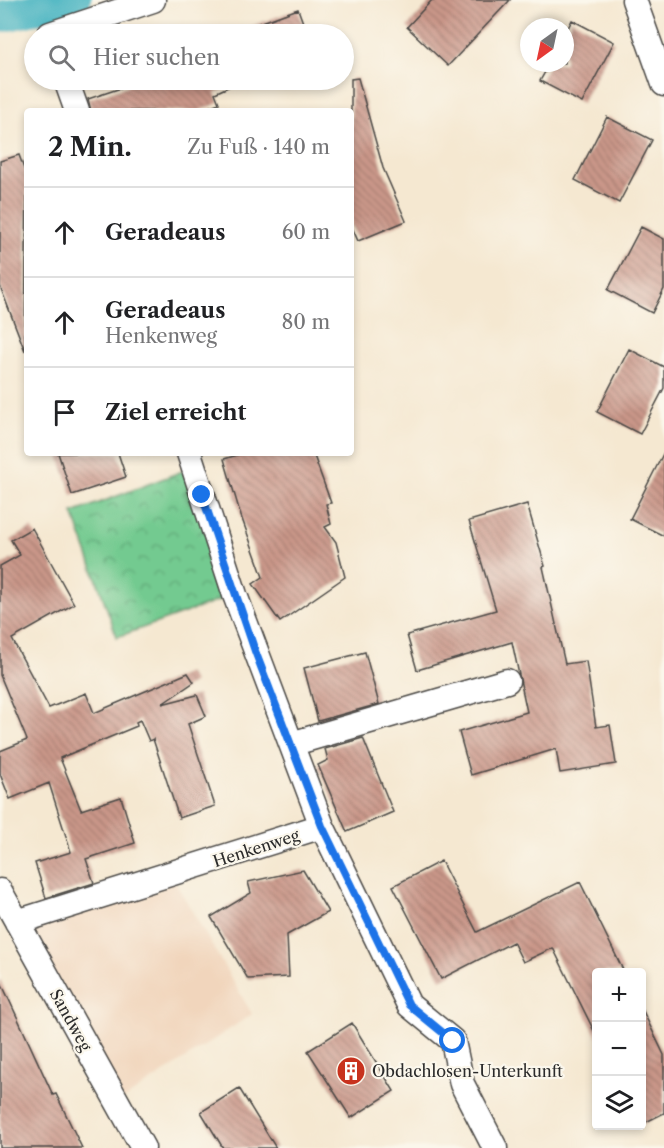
<!DOCTYPE html>
<html lang="de">
<head>
<meta charset="utf-8">
<style>
  :root { --surface:#fff; --page:#f2f2f2; --text:#202124; --muted:#757577; --line:#e0e0e0 }
  body { margin:0; font-family:"Libre Caslon Text",serif; background:var(--page); color:var(--text) }
  .controls { position:absolute; right:18px; bottom:18px; display:grid; overflow:hidden; border-radius:6px; box-shadow:0 3px 9px #0003 }
  .controls button { width:54px; height:54px; display:grid; place-items:center; padding:0; border:0; border-bottom:2px solid var(--line); background:var(--surface); color:var(--text); font:30px sans-serif }
  .compass { position:absolute; left:520px; top:18px; width:54px; height:54px; border-radius:50%; background:var(--surface); box-shadow:0 3px 9px #0003; rotate:213deg }
  .stop { position:absolute; width:18px; height:18px; margin:-14px; border:4px solid #1a73e8; border-radius:50%; background:#fff }
  .stop.end { background:#1a73e8; border-color:#fff; box-shadow:0 2px 6px #0008 }
  .list { margin:0; padding:0; list-style:none }
  h2 { display:flex; justify-content:space-between; align-items:center; height:78px; margin:0; padding:0 24px; font-size:26px }
  h2 small { font-size:20px; font-weight:400; color:var(--muted) }
  .list li { display:grid; grid-template-columns:39px 1fr auto; gap:18px; align-items:center; box-sizing:border-box; height:90px; padding:0 24px; border-top:2px solid var(--line) }
  .list b { display:block; font-size:22px; white-space:nowrap }
  .list p { margin:0; font-size:20px; white-space:nowrap; color:var(--muted) }
  .list em { font-size:20px; font-style:normal; color:var(--muted) }
  .icon { flex:none; width:33px; height:33px; fill:none; stroke:currentColor; stroke-width:2; stroke-linecap:round; stroke-linejoin:round }
  .map { position:relative; flex:none; width:664px; height:1148px; overflow:hidden }
  .search { position:absolute; background:var(--surface); box-shadow:0 3px 9px #0003; left:24px; top:24px; width:330px; height:66px; display:flex; align-items:center; gap:15px; box-sizing:border-box; padding:0 21px; border-radius:33px; color:var(--muted); font-size:22px }
  .panel { position:absolute; background:var(--surface); box-shadow:0 3px 9px #0003; left:24px; top:108px; width:330px; height:348px; border-radius:6px }
  .map>svg:first-child { display:block }
</style>
</head>
<body>
<div class="map">
<svg width="664" height="1148" viewBox="0 0 664 1148">
  <defs>
    <pattern id="park-crowns" width="20" height="18" patternUnits="userSpaceOnUse" patternTransform="scale(1.5)"><rect width="20" height="18" fill="#73ca90"/><path d="M2 6a3 3 0 1 1 6 0M12 15a3 3 0 1 1 6 0" fill="none" stroke="#5fa476"/></pattern>
    <pattern id="building-back-hatch" width="6" height="6" patternUnits="userSpaceOnUse" patternTransform="scale(1.5)"><rect width="6" height="6" fill="#ca9789"/><path d="M-1 5l2 2M0 0l6 6M5-1l2 2" fill="none" stroke="#a47b70"/></pattern>
  </defs>
  <rect width="100%" height="100%" fill="#fbf7ec"/>
  <filter id="ink" filterUnits="userSpaceOnUse"><feTurbulence type="fractalNoise" baseFrequency=".0167" numOctaves="2"/><feDisplacementMap in="SourceGraphic" scale="12" xChannelSelector="R" yChannelSelector="G"/><feConvolveMatrix kernelMatrix="1 2 1 2 8 2 1 2 1" color-interpolation-filters="sRGB"/></filter>
  <filter id="wash" filterUnits="userSpaceOnUse"><feTurbulence type="fractalNoise" baseFrequency=".008" numOctaves="4" result="noise"/><feDisplacementMap in="SourceGraphic" scale="24" xChannelSelector="R" yChannelSelector="G"/><feGaussianBlur stdDeviation="1.35" result="paint"/><feColorMatrix in="noise" values="0 0 0 0 0 0 0 0 0 0 0 0 0 0 0 0 0 1.4 0 .05"/><feComposite in="paint" operator="in"/></filter>
  <g filter="url(#wash)">
    <rect width="100%" height="100%" fill="#f5e8d1"/>
    <!-- built -->
    <path fill="#f1d5bc" d="M171,875L252,1014L117,1104L17,922Z"/>
    <!-- park -->
    <path fill="url(#park-crowns)" stroke="#4f7a5e" stroke-width="1.5" d="M193,467L235,595L117,637L73,513Z"/>
    <g fill="none" stroke-linecap="round" stroke-linejoin="round">
      <!-- canal -->
      <path stroke="#46b4c1" stroke-width="32" d="M0,17L75,0"/>
    </g>
    <g id="blocks">
      <!-- building -->
      <path fill="url(#building-back-hatch)" d="M432,0H510L448,66L407,27Z
        M298,9L307,34H235V32Z
        M572,20L614,42L582,103L540,81L550,63H565V34Z
        M358,78L383,168L406,221L358,241L351,225V79Z
        M145,80H243L215,93L219,103L198,111H91L88,99Z
        M607,117L652,140L619,203L575,180Z
        M19,155L27,177L25,351L0,286V161Z
        M641,227L664,239V289L652,313L608,290Z
        M629,349L664,367V388L640,434L597,412Z
        M664,452V536L630,519Z
        M58,453H118L126,477L72,495Z
        M244,453H313L331,503L326,504L331,524L325,527L336,542L345,577L280,622L253,584L263,577L241,516L224,459Z
        M527,504L545,566L543,567L565,664L586,661L596,727L610,725L616,764L560,773L556,749L471,775L459,732L527,712L512,642L417,670L407,635L496,610L469,521Z
        M32,528L74,604L12,639L49,708L86,693L94,713L188,673L194,682L162,704L197,695L206,716L188,724L215,806L179,818L153,739L149,741L140,720L136,722L137,726L60,758L81,810L121,797L135,843L86,859L94,883L46,898L35,863L71,852L49,783L10,799L0,774V751L27,740L0,675V566L20,555L11,540Z
        M365,652L379,704L318,721L304,668Z
        M363,738L393,812L347,832L318,765L328,760L325,749Z
        M441,861L477,932L580,882L624,972H597V1037L553,948L523,962L513,942L441,979L393,886Z
        M303,870L328,912L287,935L289,977L248,979L211,917L251,893L248,882Z
        M0,980L53,1095L56,1094L82,1148H0Z
        M642,1009L664,1055V1113L642,1124Z
        M352,1023L394,1091L351,1118L308,1051Z
        M239,1088L276,1148H223L201,1112Z"/>
    </g>
  </g>
  <g filter="url(#ink)">
    <use href="#blocks" fill-opacity="0" stroke="#494744" stroke-width="1.5"/>
    <g fill="none" stroke-linecap="round" stroke-linejoin="round">
      <!-- street casing -->
      <g stroke="#494744" stroke-width="27">
        <path id="street" d="M634,0L664,84
          M50,34L153,0
          M66,80L77,111
          M291,744L507,681
          M322,826L409,1005L453,1041L462,1084L495,1148
          M0,891L143,1148
          M17,922L322,826L235,595L189,453"/>
      </g>
      <!-- street -->
      <use href="#street" stroke="#fff" stroke-width="24"/>
    </g>
  </g>
  <g fill="none" stroke-linecap="round" stroke-linejoin="round" filter="url(#ink)">
    <!-- route -->
    <path stroke="#1a73e8" stroke-width="8" d="M202,495L255,651L322,826L409,1005L453,1041"/>
  </g>
  <!-- icons -->
  <defs>
    <g id="building-disc" transform="scale(1.5)"><circle r="9.5" fill="#c8321e" stroke="#fbf7ec"/><path d="M-4-6H4V6H1V3H-1V6H-4ZM-2.5-4.3h1.7v1.8h-1.7ZM.8-4.3h1.7v1.8H.8ZM-2.5-1h1.7V.8h-1.7ZM.8-1h1.7V.8H.8Z" fill="#fff"/></g>
  </defs>
  <g fill-rule="evenodd">
    <use href="#building-disc" x="351" y="1071"/>
  </g>
  <g text-anchor="middle" dominant-baseline="central" stroke-width="4.5" stroke-linejoin="round" paint-order="stroke">
    <!-- street labels -->
    <g font-size="16" fill="#2b2b2b" stroke="#fbf7ec">
      <text transform="translate(256 848) rotate(-18)">Henkenweg</text>
      <text transform="translate(71 1020) rotate(61)">Sandweg</text>
    </g>
    <!-- poi labels -->
    <g font-size="16" fill="#2b2b2b" stroke="#fbf7ec" text-anchor="start">
      <text x="372" y="1071">Obdachlosen-Unterkunft</text>
    </g>
  </g>
</svg>
<div class="controls">
<button>+</button>
<button>−</button>
<button><svg class="icon" aria-label="layers" viewBox="0 0 24 24"><path d="M12 4l9 5-9 5-9-5zM3 14l9 5 9-5"/></svg></button>
</div>
<svg class="compass" viewBox="-18 -18 36 36"><path d="M0-13l5 13h-10z" fill="#e53935"/><path d="M0 13l5-13h-10z" fill="#757577"/></svg>
<div class="stop" style="left:453px;top:1041px"></div>
<div class="stop end" style="left:202px;top:495px"></div>
<div class="search"><svg class="icon" aria-label="search" viewBox="0 0 24 24"><circle cx="10" cy="10" r="6"/><path d="M15 15l6 6"/></svg>Hier suchen</div>
<section class="panel">
<h2>2 Min.<small>Zu Fuß · 140 m</small></h2>
<ul class="list">
<li><svg class="icon" aria-label="ahead" viewBox="0 0 24 24"><path d="M12 20V5M6 11l6-6 6 6"/></svg><div><b>Geradeaus</b></div><em>60 m</em></li>
<li><svg class="icon" aria-label="ahead" viewBox="0 0 24 24"><path d="M12 20V5M6 11l6-6 6 6"/></svg><div><b>Geradeaus</b><p>Henkenweg</p></div><em>80 m</em></li>
<li><svg class="icon" aria-label="arrive" viewBox="0 0 24 24"><path d="M6 21V4h12l-3 4 3 4H6"/></svg><div><b>Ziel erreicht</b></div></li>
</ul>
</section>
</div>
</body>
</html>
